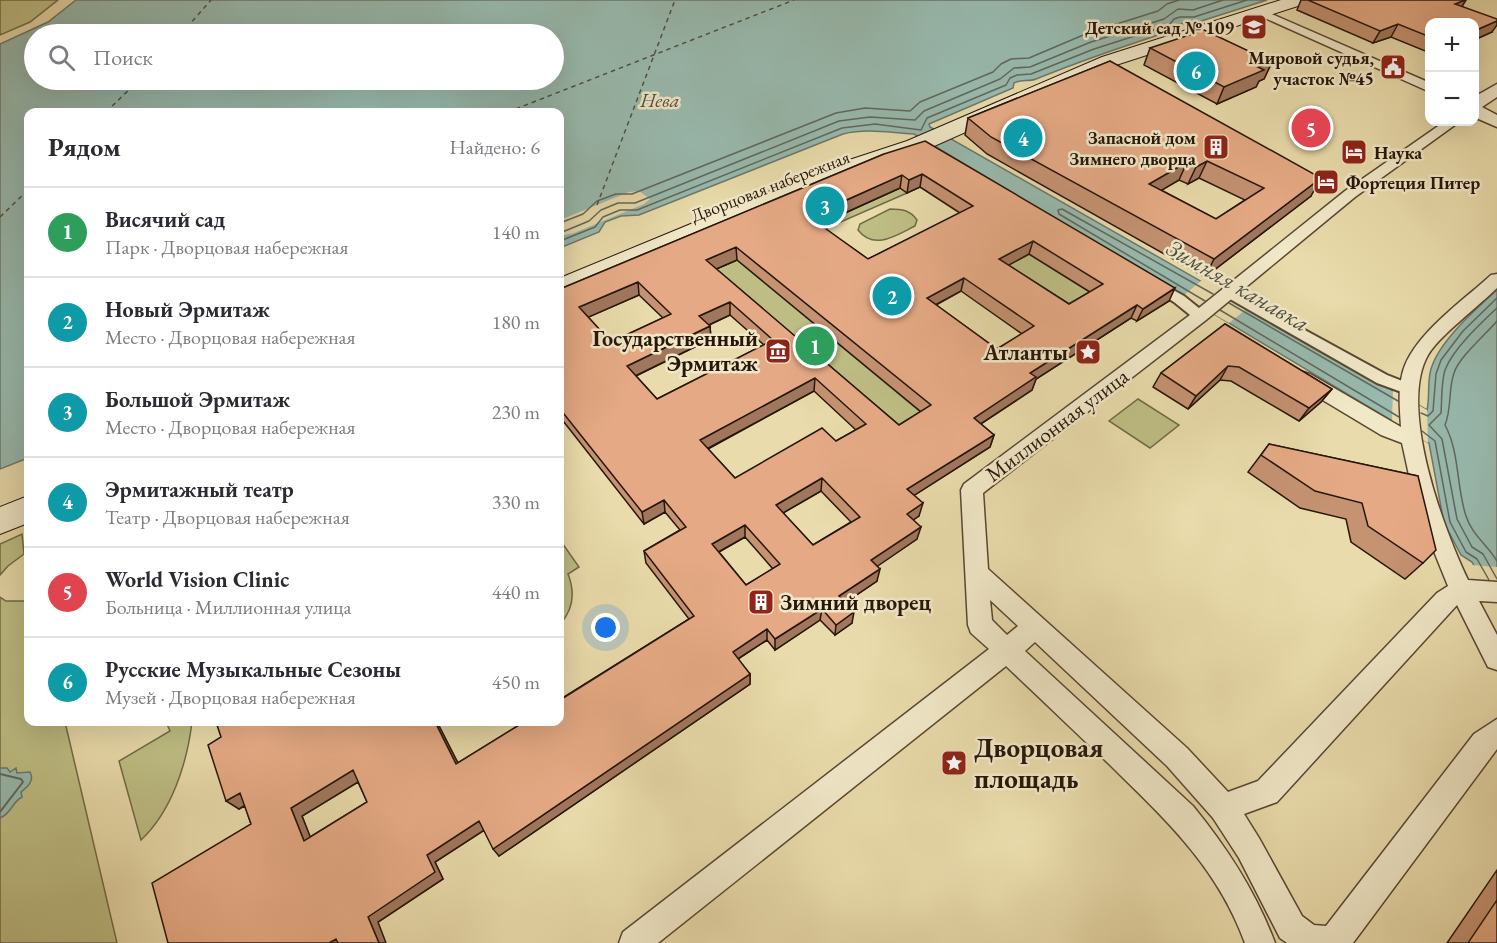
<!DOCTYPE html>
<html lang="ru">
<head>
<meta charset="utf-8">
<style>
  :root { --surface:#fff; --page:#f2f2f3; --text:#2b2b33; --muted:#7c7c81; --line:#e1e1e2; --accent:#8f2418 }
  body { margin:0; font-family:"EB Garamond",serif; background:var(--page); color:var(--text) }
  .controls { position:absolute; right:18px; top:18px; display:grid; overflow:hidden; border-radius:12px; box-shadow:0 6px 24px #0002 }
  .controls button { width:54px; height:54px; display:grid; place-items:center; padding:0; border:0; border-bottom:2px solid var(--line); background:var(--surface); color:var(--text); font:30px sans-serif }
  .you { position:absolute; left:606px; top:628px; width:21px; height:21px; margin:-15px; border:4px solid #fff; border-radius:50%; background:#1a73e8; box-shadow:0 0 0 9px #1a73e833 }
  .badge { display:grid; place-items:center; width:39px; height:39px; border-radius:50%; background:var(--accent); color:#fff; font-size:20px; font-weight:700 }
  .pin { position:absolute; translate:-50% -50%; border:3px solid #fff; box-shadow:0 2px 6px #0006 }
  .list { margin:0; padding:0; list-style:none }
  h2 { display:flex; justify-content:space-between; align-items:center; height:78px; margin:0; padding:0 24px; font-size:26px }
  h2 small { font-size:20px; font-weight:400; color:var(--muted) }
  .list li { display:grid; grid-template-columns:39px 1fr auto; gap:18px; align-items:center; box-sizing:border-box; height:90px; padding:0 24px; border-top:2px solid var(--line) }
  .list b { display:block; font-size:22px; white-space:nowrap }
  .list p { margin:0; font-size:20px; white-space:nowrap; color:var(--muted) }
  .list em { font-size:20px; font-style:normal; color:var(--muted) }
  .icon { flex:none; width:33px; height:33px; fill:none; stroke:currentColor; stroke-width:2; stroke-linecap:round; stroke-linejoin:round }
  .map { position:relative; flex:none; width:1497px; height:943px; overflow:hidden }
  .search { position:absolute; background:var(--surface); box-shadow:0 6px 24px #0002; left:24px; top:24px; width:540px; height:66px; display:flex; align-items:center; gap:15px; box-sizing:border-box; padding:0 21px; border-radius:33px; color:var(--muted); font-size:22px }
  .panel { position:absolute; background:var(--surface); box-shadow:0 6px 24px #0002; left:24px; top:108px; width:540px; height:618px; border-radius:12px }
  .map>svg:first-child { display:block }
</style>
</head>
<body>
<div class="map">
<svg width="1497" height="943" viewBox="0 0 1497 943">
  <rect width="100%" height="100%" fill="#e9dbab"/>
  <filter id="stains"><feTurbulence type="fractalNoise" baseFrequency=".00333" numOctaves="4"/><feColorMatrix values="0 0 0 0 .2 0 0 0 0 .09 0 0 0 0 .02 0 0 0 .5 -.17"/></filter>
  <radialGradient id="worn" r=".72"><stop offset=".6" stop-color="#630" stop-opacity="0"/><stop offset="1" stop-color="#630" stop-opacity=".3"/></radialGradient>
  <!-- green -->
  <path fill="#bebe84" stroke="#726a47" stroke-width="1.5" d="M0,0H58L30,22L0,35Z
    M900,188L907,193L827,228L821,224Z
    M890,209C902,209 910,210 917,220L915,226C897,235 874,251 858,230L860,224Z
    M1029,254L1098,297L1064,317L996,272Z
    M737,260L928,418L896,438L707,273Z
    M1138,399L1179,425L1150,448L1109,421Z
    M22,534L24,554L8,566L0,575V544Z
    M560,540L579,567L568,574C575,592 574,609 560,624Z
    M0,597L6,601H28V722H65L117,943H0Z
    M166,722H192C187,763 172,811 141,840L119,761L170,731Z"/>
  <!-- water -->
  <path fill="#98baaf" stroke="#6b786d" stroke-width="1.5" fill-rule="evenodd" d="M76,0H1267L1195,23L1177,24V29C1130,44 1083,60 1036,79C1029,82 1021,79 1014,83L1013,88L929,124L930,127L1427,410C1430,397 1427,382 1431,369C1439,341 1476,309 1497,290V606L1472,562L1461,555L1444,523L1429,443L914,134C890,133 868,128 843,134L639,215L621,216L605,222L599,232L560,248V112H28V458L0,469V44L48,22ZM34,34H554V80H34Z
    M0,768H7L10,772L16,768L17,773L30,772C35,781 27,787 21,792L22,797C12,802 12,813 0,818Z"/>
  <!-- pier -->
  <path fill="#e9dbab" d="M639,191L650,199L644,204L574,233L564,235L560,231V220L629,192Z
    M1202,280L1249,307L1229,323L1183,296Z
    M1393,390L1427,410L1428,443L1392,421Z
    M1472,565L1497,567V609Z"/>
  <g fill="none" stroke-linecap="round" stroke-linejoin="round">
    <!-- shore-far1 -->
    <path stroke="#60685c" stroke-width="1.5" d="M560,223L583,214L597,201L616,194H632L836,113L865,108L910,111L920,102L993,72L1001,64L1011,59L1029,58L1088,33L1158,11L1167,4L1179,0
      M560,233L589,221L601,210L618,203H635L839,121L870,117L915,120L924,111L1000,79L1014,68L1030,67L1091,42L1164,19L1178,9L1193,10L1223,0
      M560,241L595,227L603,217L620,210H637L842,128L875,124L921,130L927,118L1006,85L1010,78L1017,75L1031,74L1094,49L1169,25L1174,19L1180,17H1194L1247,0
      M1205,301L1059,214L1058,210L1062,209L1213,294
      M1229,303L1398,401
      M1497,308C1481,323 1453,349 1445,370C1441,383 1442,400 1441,413L1429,425L1442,439L1457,519L1472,547L1483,554L1497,579
      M1220,310L1399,417
      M1497,321C1486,334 1459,357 1454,373C1448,390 1452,408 1445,425C1460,453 1456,486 1466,516C1472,535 1487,544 1497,561
      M1421,413L1428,416L1433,411L1436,374L1441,360L1463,331L1497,298
      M1422,431L1435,441L1450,522L1466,552L1477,559L1489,580"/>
    <!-- shore -->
    <path stroke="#60685c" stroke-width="2" d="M0,774L21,779L23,782L0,812"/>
    <!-- ferry -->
    <path stroke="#4f4f44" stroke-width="1.5" stroke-dasharray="4.5 4" stroke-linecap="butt" d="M181,34L211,0
      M106,112L139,80
      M508,112L794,0
      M597,205L675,0
      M0,217L28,190"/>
    <!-- pedestrian casing -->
    <g stroke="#584732" stroke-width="4">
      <path id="pedestrian" d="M1153,279L1184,296L1205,313L1207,316L1205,319H1195L1174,302L1148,286L1146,283L1148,280Z
        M1228,288L1387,375L1415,386L1418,390L1415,394L1410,395L1377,383L1223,295L1221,292L1223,289Z"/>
    </g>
    <!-- minor casing -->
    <g stroke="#584732" stroke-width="3">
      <path id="minor" d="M1260,9L1430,83V92L1256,14V10Z
        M1444,122H1459L1355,197L1206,320L983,493L988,569L1187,748L1228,792L1258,781L1437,593L1448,586L1416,507L1402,443L1381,435L1296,384L1293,379L1296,374L1303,372L1310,374L1401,427C1400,410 1398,392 1402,375C1410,337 1463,301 1491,275L1497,274V288C1480,305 1438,337 1428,355C1398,407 1444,530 1468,580L1497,582V602L1479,601L1497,635V670L1488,667L1457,605L1277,802L1244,814L1259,838L1302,916L1314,925L1326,926L1474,734L1497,719V749L1353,943H1287L1280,938L1239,858L1213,818L1167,766L1035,642L1025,651L1193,806C1228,849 1256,892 1275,943H1245C1217,866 1165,819 1108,763C1074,731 1040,698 1006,666L658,943H619L623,932L989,649L971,633L968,625L961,490L964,484L1194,312L1345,191ZM990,600L1018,626L1007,635L992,620Z"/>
    </g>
    <!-- tertiary casing -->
    <g stroke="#584732" stroke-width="3">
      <path id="tertiary" d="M1497,84V97L1482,107L1497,115V127L1474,117V97Z"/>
    </g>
    <!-- secondary casing -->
    <g stroke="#27160a" stroke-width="2">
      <path id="secondary" d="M1281,0H1306L1304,4L1116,65L923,151L847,176L560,295V278L831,166L907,141L1102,57Z
        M28,496V523L0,534V507Z"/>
    </g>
    <!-- pedestrian -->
    <use href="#pedestrian" fill="#f1e8c8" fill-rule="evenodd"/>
    <!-- minor -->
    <use href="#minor" fill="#f1e8c8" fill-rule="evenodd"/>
    <!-- tertiary -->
    <use href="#tertiary" fill="#f1e8c8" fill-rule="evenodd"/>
    <!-- secondary -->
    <use href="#secondary" fill="#f1e8c8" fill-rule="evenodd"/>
  </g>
  <!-- wall -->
  <path fill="#c59272" stroke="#27160a" stroke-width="1.5" fill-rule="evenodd" d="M1301,0H1466L1462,6L1492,32L1474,40V22H1430V53L1391,37L1373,43L1297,10Z
    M1150,48L1272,62L1264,79L1259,81L1256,87L1217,104L1144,65Z
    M1110,61L1311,196L1205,277L987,154L965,135L968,118ZM1199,178L1245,200L1216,219L1161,190L1179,180L1188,184Z
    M884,154L1169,301L1137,321L1131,318L1036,379L1032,390L981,424L994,435L990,447L914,495L919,516L913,520L917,539L877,566V581L845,603L852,623L835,635L820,620L775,650L767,640L738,659L750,674V684L499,856L484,830L435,862L443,879L378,922L251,824L245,806L239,809L221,737L437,722L458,763L689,619L646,563L644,551L680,530L665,512L644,524L560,417V289ZM920,187L960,213L868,259L825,229L827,228V221L900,188L907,193ZM1029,254L1090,292L1069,304L1008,265ZM737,260L921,412L899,425L716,269ZM961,291L1022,334L997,349L936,305ZM639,295L663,318L611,342L588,317ZM730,315L764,345L657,399L636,376L711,339L710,326L709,325ZM814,391L856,430L836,441L735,478L708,449ZM821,491L851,522L813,545L783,513ZM745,537L773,569L746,585L719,552ZM358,782L367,802L310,837L302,816Z
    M1225,324L1332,389L1321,402L1299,421L1231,381L1220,380L1188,409L1153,387L1161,373Z
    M1269,444L1418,476L1423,563L1405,579L1351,542L1346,519L1300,508L1248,472Z
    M1497,870V943H1447Z"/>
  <!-- shaded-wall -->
  <path fill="#a0775d" stroke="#27160a" stroke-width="1.5" d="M1465,0H1466L1459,11L1455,4Z
    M1497,21V25L1492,32L1474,40V31Z
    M1398,24L1391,37L1373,43L1380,31Z
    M1272,62L1264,79L1259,81L1256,87L1217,104L1224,87L1258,67Z
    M1207,161L1199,178L1188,184L1196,167Z
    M1187,162L1179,180L1142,202L1149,184Z
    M922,174L920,187L907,193L909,180Z
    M902,175L900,188L827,221V228L814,234L815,221L822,211Z
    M1321,178L1311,196L1205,277L1214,259Z
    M1033,241L1029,254L996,272L999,259Z
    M736,247L737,260L707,273L706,260Z
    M964,278L961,291L924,311L927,298Z
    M638,282L639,295L582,320L579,307Z
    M1175,288L1169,301L1137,321L1143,309Z
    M730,302V315L700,329L699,316Z
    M1137,305L1131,318L1036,379L1032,390L970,431L974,418L1030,373Z
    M710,326L711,339L629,379L627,366Z
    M1228,366L1220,380L1188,409L1196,396Z
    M815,378L814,391L701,452L700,440Z
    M1332,389L1321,402L1299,421L1309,408Z
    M994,435L990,447L904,502L907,489Z
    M822,478L821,491L776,517V505Z
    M664,500L665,512L644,524L642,512Z
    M923,503L919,516L904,526L907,514Z
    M745,525V537L713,555L712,544Z
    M921,527L917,539L869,572L871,560Z
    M880,569L877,581L837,608L839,596Z
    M822,609L820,620L775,650V639Z
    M854,612L852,623L835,635L836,625Z
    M767,629V640L733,662V652Z
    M750,674V684L499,856L493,849Z
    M435,722H437L463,773L456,764Z
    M353,770L363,779L302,816L315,849L304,841L291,808Z
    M240,793L252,801L239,809L226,801Z
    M479,821L486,829L435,862L443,879L378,922L386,943H379L368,917L427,855Z
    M336,939L345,943H329Z"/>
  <!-- building -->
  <path fill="#e5aa85" stroke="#27160a" stroke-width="1.5" fill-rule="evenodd" d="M1308,0H1465L1455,4L1497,19V21L1474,31V22H1430V37L1398,24L1380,31Z
    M1204,30L1272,62L1258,67L1264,70L1224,87L1150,48Z
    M1110,61L1321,178L1214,259L991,137L968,118ZM1207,161L1264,188L1216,219L1149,184L1187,162L1196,167Z
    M925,141L1175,288L1143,309L1137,305L1030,373L1036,377L974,418L994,435L907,489L923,503L907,514L921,527L871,560L880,569L839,596L854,612L836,625L822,609L775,639L767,629L733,652L750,674L493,849L479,821L427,855L435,872L368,917L379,943H338L336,939L329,943H168L152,883L251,824L240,793L226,801L208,745L221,737L216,722H435L456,764L524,722H560V700L694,616L644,551L686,527L664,500L642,512L560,409V289L884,154ZM922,174L973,206L868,259L815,221L828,215L822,211L902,175L909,180ZM1033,241L1103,284L1069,304L999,259ZM736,247L931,405L899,425L706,260ZM964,278L1034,326L997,349L927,298ZM638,282L671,314L611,342L579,307ZM730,302L773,340L657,399L627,366L710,326L699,316ZM815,378L866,424L836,441L822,428L735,478L700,440ZM822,478L860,517L813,545L776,505ZM745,525L780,564L746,585L712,544ZM353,770L367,802L304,841L291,808Z
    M1225,324L1332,389L1309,408L1239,367L1228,366L1196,396L1161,373Z
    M1269,444L1418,476L1436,550L1423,563L1368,526L1362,503L1315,491L1261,455Z
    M1497,900V943H1468Z"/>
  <!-- icons -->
  <defs>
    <g id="school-square" transform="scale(1.35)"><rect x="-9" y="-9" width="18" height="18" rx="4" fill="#8f2418" stroke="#f1e8c8"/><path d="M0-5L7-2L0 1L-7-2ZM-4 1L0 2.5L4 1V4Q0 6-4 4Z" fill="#fff"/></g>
    <g id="civic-square" transform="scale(1.35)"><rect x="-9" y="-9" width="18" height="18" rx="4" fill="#8f2418" stroke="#f1e8c8"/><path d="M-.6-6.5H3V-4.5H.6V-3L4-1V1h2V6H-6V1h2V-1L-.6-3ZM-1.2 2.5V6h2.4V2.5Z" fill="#fff"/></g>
    <g id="building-square" transform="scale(1.35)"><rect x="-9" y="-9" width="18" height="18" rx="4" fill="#8f2418" stroke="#f1e8c8"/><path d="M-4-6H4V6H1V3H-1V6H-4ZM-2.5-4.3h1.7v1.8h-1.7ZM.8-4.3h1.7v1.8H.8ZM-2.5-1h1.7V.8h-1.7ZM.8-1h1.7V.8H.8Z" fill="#fff"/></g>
    <g id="hotel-square" transform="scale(1.35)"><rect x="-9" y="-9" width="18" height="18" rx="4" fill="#8f2418" stroke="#f1e8c8"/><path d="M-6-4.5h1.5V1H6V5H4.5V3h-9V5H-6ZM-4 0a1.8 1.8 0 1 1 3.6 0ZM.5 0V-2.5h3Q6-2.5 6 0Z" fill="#fff"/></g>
    <g id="museum-square" transform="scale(1.35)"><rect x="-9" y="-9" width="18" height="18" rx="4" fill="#8f2418" stroke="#f1e8c8"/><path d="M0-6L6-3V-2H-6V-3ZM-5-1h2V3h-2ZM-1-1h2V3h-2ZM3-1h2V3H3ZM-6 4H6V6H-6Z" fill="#fff"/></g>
    <g id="sight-square" transform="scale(1.35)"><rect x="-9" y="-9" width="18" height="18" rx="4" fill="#8f2418" stroke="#f1e8c8"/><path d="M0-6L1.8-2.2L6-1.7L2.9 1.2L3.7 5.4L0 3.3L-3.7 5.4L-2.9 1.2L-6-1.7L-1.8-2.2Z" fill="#fff"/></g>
  </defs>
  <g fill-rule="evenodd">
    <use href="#school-square" x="1254" y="27"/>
    <use href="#civic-square" x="1393" y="67"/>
    <use href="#building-square" x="1216" y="147"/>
    <use href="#hotel-square" x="1354" y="152"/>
    <use href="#hotel-square" x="1326" y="182"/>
    <use href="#museum-square" x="778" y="351"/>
    <use href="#sight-square" x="1088" y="352"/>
    <use href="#building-square" x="761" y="602"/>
    <use href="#sight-square" x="954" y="763"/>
  </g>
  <g text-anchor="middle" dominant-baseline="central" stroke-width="5" stroke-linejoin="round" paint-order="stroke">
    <!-- far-poi labels -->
    <g font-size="18" font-weight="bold" fill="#27160a" stroke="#f1e8c8" text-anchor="end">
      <text x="1234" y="27">Детский сад № 109</text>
      <text x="1374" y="57">Мировой судья,<tspan x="1374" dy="21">участок №45</tspan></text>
      <text x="1196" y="137">Запасной дом<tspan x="1196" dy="21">Зимнего дворца</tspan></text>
      <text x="1374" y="152" text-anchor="start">Наука</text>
      <text x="1346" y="182" text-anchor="start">Фортеция Питер</text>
    </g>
    <!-- far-street labels -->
    <g font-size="18" fill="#27160a" stroke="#f1e8c8">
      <text transform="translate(770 186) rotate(-21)">Дворцовая набережная</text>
    </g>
    <!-- far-water labels -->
    <g font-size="20" font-style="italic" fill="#4f4f44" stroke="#f1e8c8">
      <text x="660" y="100">Нева</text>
    </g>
    <!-- poi labels -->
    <g font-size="22" font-weight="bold" fill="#27160a" stroke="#f1e8c8" text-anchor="end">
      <text x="758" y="338">Государственный<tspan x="758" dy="25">Эрмитаж</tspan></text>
      <text x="1068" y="352">Атланты</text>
      <text x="780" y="602" text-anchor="start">Зимний дворец</text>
    </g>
    <!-- street labels -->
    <g font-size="22" fill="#27160a" stroke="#f1e8c8">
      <text transform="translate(1057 425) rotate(-37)">Миллионная улица</text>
    </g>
    <!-- water labels -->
    <g font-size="24" font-style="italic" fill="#4f4f44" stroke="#f1e8c8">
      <text transform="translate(1238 285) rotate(30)">Зимняя канавка</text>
    </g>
    <!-- near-poi labels -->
    <g font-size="27" font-weight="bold" fill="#27160a" stroke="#f1e8c8" text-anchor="start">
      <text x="974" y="747">Дворцовая<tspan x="974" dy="31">площадь</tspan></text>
    </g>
  </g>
  <rect width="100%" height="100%" filter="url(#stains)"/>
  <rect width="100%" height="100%" fill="url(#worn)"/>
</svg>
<div class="controls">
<button>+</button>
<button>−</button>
</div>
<div class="you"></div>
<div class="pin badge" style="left:815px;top:346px;background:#2e9e5b">1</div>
<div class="pin badge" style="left:892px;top:296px;background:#0f9aa8">2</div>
<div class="pin badge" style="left:825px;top:206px;background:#0f9aa8">3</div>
<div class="pin badge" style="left:1023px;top:138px;background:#0f9aa8">4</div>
<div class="pin badge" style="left:1311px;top:128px;background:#e0444e">5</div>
<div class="pin badge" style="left:1196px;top:71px;background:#0f9aa8">6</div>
<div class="search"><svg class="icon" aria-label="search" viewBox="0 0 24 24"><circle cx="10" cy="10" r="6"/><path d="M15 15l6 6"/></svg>Поиск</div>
<section class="panel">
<h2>Рядом<small>Найдено: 6</small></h2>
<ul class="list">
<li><span class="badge" style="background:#2e9e5b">1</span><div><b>Висячий сад</b><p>Парк · Дворцовая набережная</p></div><em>140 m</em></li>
<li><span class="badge" style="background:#0f9aa8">2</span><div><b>Новый Эрмитаж</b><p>Место · Дворцовая набережная</p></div><em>180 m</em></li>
<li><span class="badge" style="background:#0f9aa8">3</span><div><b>Большой Эрмитаж</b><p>Место · Дворцовая набережная</p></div><em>230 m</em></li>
<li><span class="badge" style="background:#0f9aa8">4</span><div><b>Эрмитажный театр</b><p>Театр · Дворцовая набережная</p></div><em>330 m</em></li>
<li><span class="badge" style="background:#e0444e">5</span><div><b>World Vision Clinic</b><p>Больница · Миллионная улица</p></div><em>440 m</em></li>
<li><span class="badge" style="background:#0f9aa8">6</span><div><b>Русские Музыкальные Сезоны</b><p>Музей · Дворцовая набережная</p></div><em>450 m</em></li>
</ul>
</section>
</div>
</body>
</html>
